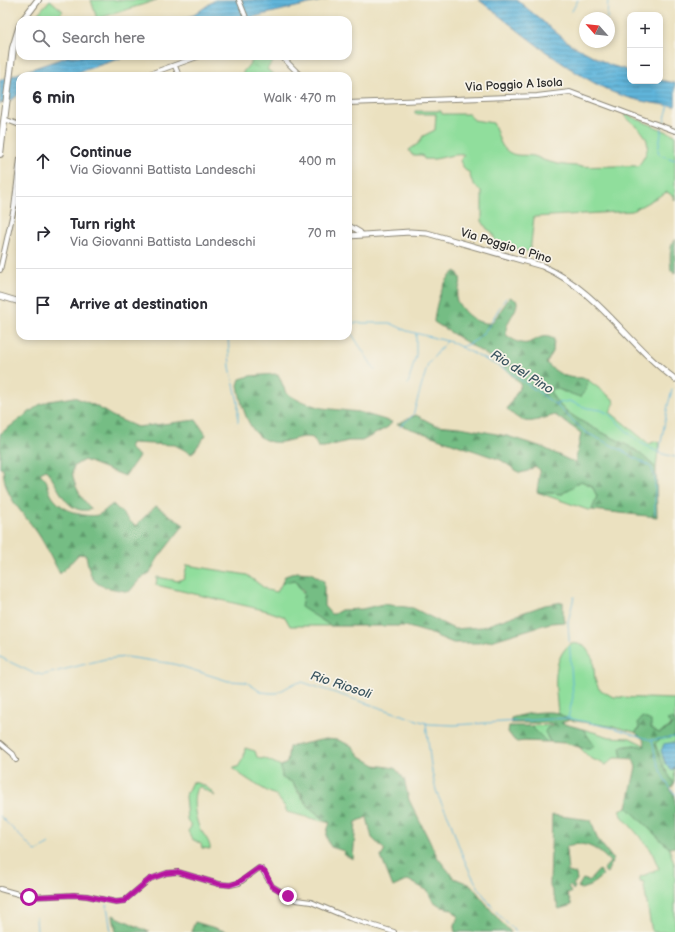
<!DOCTYPE html>
<html lang="en">
<head>
<meta charset="utf-8">
<style>
  :root { --surface:#fff; --page:#f7f7f7; --text:#2b2b33; --muted:#7c7c81; --line:#e1e1e2 }
  body { margin:0; font-family:"Balsamiq Sans",sans-serif; background:var(--page); color:var(--text) }
  .controls { position:absolute; right:12px; top:12px; display:grid; overflow:hidden; border-radius:8px; box-shadow:0 2px 6px #0003 }
  .controls button { width:36px; height:36px; display:grid; place-items:center; padding:0; border:0; border-bottom:1px solid var(--line); background:var(--surface); color:var(--text); font:20px sans-serif }
  .compass { position:absolute; left:579px; top:12px; width:36px; height:36px; border-radius:50%; background:var(--surface); box-shadow:0 2px 6px #0003; rotate:297deg }
  .stop { position:absolute; width:12px; height:12px; margin:-9px; border:3px solid #b5179e; border-radius:50%; background:#fff }
  .stop.end { background:#b5179e; border-color:#fff; box-shadow:0 1px 4px #0008 }
  .list { margin:0; padding:0; list-style:none }
  h2 { display:flex; justify-content:space-between; align-items:center; height:52px; margin:0; padding:0 16px; font-size:17px }
  h2 small { font-size:13px; font-weight:400; color:var(--muted) }
  .list li { display:grid; grid-template-columns:26px 1fr auto; gap:12px; align-items:center; box-sizing:border-box; height:72px; padding:0 16px; border-top:1px solid var(--line) }
  .list b { display:block; font-size:15px; white-space:nowrap }
  .list p { margin:0; font-size:13px; white-space:nowrap; color:var(--muted) }
  .list em { font-size:13px; font-style:normal; color:var(--muted) }
  .icon { flex:none; width:22px; height:22px; fill:none; stroke:currentColor; stroke-width:2; stroke-linecap:round; stroke-linejoin:round }
  .map { position:relative; flex:none; width:675px; height:932px; overflow:hidden }
  .search { position:absolute; background:var(--surface); box-shadow:0 2px 6px #0003; left:16px; top:16px; width:336px; height:44px; display:flex; align-items:center; gap:10px; box-sizing:border-box; padding:0 14px; border-radius:12px; color:var(--muted); font-size:15px }
  .panel { position:absolute; background:var(--surface); box-shadow:0 2px 6px #0003; left:16px; top:72px; width:336px; height:268px; border-radius:12px }
  .map>svg:first-child { display:block }
</style>
</head>
<body>
<div class="map">
<svg width="675" height="932" viewBox="0 0 675 932">
  <defs>
    <pattern id="forest-firs" width="22" height="20" patternUnits="userSpaceOnUse"><rect width="22" height="20" fill="#74bd84"/><path d="M5 1l3.5 6h-7zM16 11l3.5 6h-7z" fill="#5f9a6c"/></pattern>
    <pattern id="park-crowns" width="20" height="18" patternUnits="userSpaceOnUse"><rect width="20" height="18" fill="#90de9c"/><path d="M2 6a3 3 0 1 1 6 0M12 15a3 3 0 1 1 6 0" fill="none" stroke="#7cbf87"/></pattern>
    <pattern id="water-rules" width="6" height="5" patternUnits="userSpaceOnUse"><rect width="6" height="5" fill="#60b6dc"/><path d="M0 2.5h6" fill="none" stroke="#4f94b3"/></pattern>
  </defs>
  <rect width="100%" height="100%" fill="#f7f3e8"/>
  <filter id="ink" filterUnits="userSpaceOnUse"><feTurbulence type="fractalNoise" baseFrequency=".025" numOctaves="2"/><feDisplacementMap in="SourceGraphic" scale="8" xChannelSelector="R" yChannelSelector="G"/><feConvolveMatrix kernelMatrix="1 2 1 2 8 2 1 2 1" color-interpolation-filters="sRGB"/></filter>
  <filter id="wash" filterUnits="userSpaceOnUse"><feTurbulence type="fractalNoise" baseFrequency=".012" numOctaves="4" result="noise"/><feDisplacementMap in="SourceGraphic" scale="16" xChannelSelector="R" yChannelSelector="G"/><feGaussianBlur stdDeviation="0.9" result="paint"/><feColorMatrix in="noise" values="0 0 0 0 0 0 0 0 0 0 0 0 0 0 0 0 0 1.4 0 .05"/><feComposite in="paint" operator="in"/></filter>
  <g filter="url(#wash)">
    <rect width="100%" height="100%" fill="#ebe1c0"/>
    <!-- grass -->
    <path fill="#90de9c" stroke="#5e8464" d="M50,0L63,11L54,20H32Z
      M91,0H157L97,19Z
      M415,111H441L442,114H469L474,120L493,123C498,131 498,143 506,150C515,158 523,154 534,156C538,157 542,160 546,161C574,170 608,165 638,166C657,143 645,132 625,117V114L675,135V201L673,196L667,192L632,211L534,217L530,252L497,245L492,232L487,229L482,221V192C476,187 470,182 470,173L465,170L460,161L464,155C449,153 440,161 424,159L422,155H412L409,150L419,143L423,136L435,130L436,114H415Z
      M588,380L613,399L614,404L610,412L649,444L656,441L659,443L656,468C649,462 643,455 635,450C612,435 561,418 550,391L555,387L564,392L586,390Z
      M581,481L592,486L597,496L592,510H588L537,492L562,494Z
      M187,565L247,575L267,590L277,592L282,583L295,581L319,618L331,626H290L285,617L268,611L156,585L157,577L178,581L184,578Z
      M571,643L584,645L593,659L595,680L599,689L613,697L675,699V721L671,719C672,729 666,728 659,733L651,728H639L635,732L616,727L569,720L558,713C556,689 550,660 571,643Z
      M553,725L547,737L550,742H547L531,726Z
      M583,729L610,737L630,738L644,745L643,747L636,745L620,747L622,758H614L606,765L590,758L578,746L582,748L590,741Z
      M675,737V743L662,756L666,765L674,770L675,767L674,784L664,767L655,744L660,739Z
      M245,748L255,751L257,757L261,759L264,758L281,766C281,774 284,779 292,782C300,798 314,814 330,823L287,812L285,807L276,795C272,795 236,773 233,768L238,767L244,757Z
      M192,782C203,784 209,787 215,796L200,787H198C191,795 195,817 199,827C202,833 211,842 210,849L202,848L201,844L192,839L188,831L191,827L187,819L185,796Z
      M627,807L669,848L675,866V932H652L643,881L640,882V877L659,869L651,850L622,816L620,810Z"/>
    <!-- forest -->
    <path fill="url(#forest-firs)" stroke="#507458" d="M675,239V273L671,270C670,261 669,245 675,239Z
      M456,271C465,281 458,288 456,299C463,313 476,325 492,323L510,297L517,301C518,313 505,319 506,335C511,338 516,342 521,343C535,346 538,331 554,339L553,352L546,363C553,369 560,375 569,377C576,379 582,376 588,380L586,390L580,397L555,388L550,391C561,418 612,435 635,450C643,455 649,462 656,468L657,517L592,510L597,496L592,486L581,481L562,494L537,492L540,470L535,466L528,471L520,473L501,460L397,424L416,415L435,425L460,427L507,436L542,447L575,463L581,433L555,415C532,421 526,428 507,409L521,385L501,364L434,322C435,307 442,279 456,271Z
      M275,374L279,376L286,393L298,400L322,408L359,412L392,422L388,427L362,441H348L325,447H318L313,438C301,435 294,440 282,442C251,447 242,409 238,385L240,379L250,376Z
      M74,397L96,406L112,416L137,427L196,420L206,435L192,454L175,445L131,443L129,448L139,456L125,476L84,460L74,466C68,478 83,502 92,509C66,517 59,485 46,470L40,473C42,476 47,480 47,483C49,489 50,495 55,500C63,510 84,518 98,515C103,513 108,507 113,504L135,526L156,506L184,525L158,558L149,574L140,579L129,592C97,585 92,589 86,555L79,554L60,574C52,559 44,541 34,528C18,507 5,497 3,469L0,468V434L39,405L49,401Z
      M297,572L311,573L324,581V606L331,614H334L341,610L362,609L383,604L413,608L454,629L482,627L545,605L563,602V618L566,622L550,623L494,640L479,643H453L429,633L405,626H331L301,607L304,592L295,581L282,583L285,576Z
      M558,713L569,720L561,723L583,729L594,745L592,748H582L565,743L550,742L545,732L547,728L552,726L553,724L550,723H511V718C525,714 543,710 558,713Z
      M642,717L651,721V728L659,733L669,728L672,725L667,720L671,719L675,721V737L660,739L655,744L664,767L674,784L670,789L675,796V847L669,848L627,807L636,767L633,759L622,758L620,747L636,745L643,747L645,743L644,740L635,732L639,729L638,722Z
      M509,726H531L547,742L524,741L517,742L514,740L508,732Z
      M325,739L338,740L352,746L360,756L375,765L395,768L404,779L409,800L438,858L454,878L471,885L499,920L511,932H455L454,928L458,916L451,909L442,907L433,901L428,891L408,880L393,887L381,857L385,850L372,838L367,817L356,822L353,859L343,854L344,851L331,847C325,838 326,833 330,823L310,808L292,782L282,778L281,766L287,763L289,747Z
      M552,815L591,820L597,838L613,859L607,873L603,870L610,862C598,849 586,840 567,846L566,850L568,872L576,874L577,881L573,884L575,887L573,890L571,886L568,887L571,893L567,894L572,905L559,909L550,886Z
      M599,870L603,875L590,886L581,889L578,887L583,879L589,881Z
      M113,915L149,932H116Z
      M195,922L228,932H191Z"/>
    <!-- park -->
    <path fill="url(#park-crowns)" stroke="#5e8464" d="M256,56H266L273,62L267,69L275,76H243V72Z"/>
    <!-- water -->
    <path fill="url(#water-rules)" stroke="#467084" d="M215,0H326L240,20H178L194,15Z
      M479,0H517L570,44L610,65L630,71V81L660,80L675,83V106C654,104 632,100 612,92C563,69 522,33 479,0Z
      M69,56H128L66,76H20V93L12,100L0,104V80Z
      M670,743H675V767L672,771L666,765L661,751L664,744Z"/>
    <g fill="none" stroke-linecap="round" stroke-linejoin="round">
      <!-- stream -->
      <path stroke="#60b6dc" stroke-width="1" d="M572,11L578,0
        M607,18L608,0
        M663,125L669,105
        M662,128L658,151L660,155L675,160
        M348,323H390L407,331L451,342L506,370L540,393L556,405L585,432L623,451L651,467L655,477V514
        M348,328L375,370
        M228,336L230,367L238,402V422
        M461,347C466,345 471,343 476,340C489,330 496,311 506,298
        M408,384L416,355V334
        M555,404L569,401L587,408L601,410L609,414L636,440L659,453L675,457
        M400,427L413,415L428,364L447,341
        M659,453L668,405L672,390
        M0,657L8,661
        M10,662L33,673L43,675L105,659L127,657L174,664L228,681L246,682L261,692L270,693H277L295,683L302,682L429,724L454,725L568,718L617,729L651,740L675,737
        M568,718L573,697L568,622L574,597
        M426,723C429,745 430,768 436,790C439,801 446,810 450,820C465,867 479,898 516,932
        M652,740C656,761 661,778 675,794
        M0,816L36,852L49,844
        M107,905L111,932
        M36,917L37,932"/>
    </g>
  </g>
  <g filter="url(#ink)">
    <g fill="none" stroke-linecap="round" stroke-linejoin="round">
      <!-- minor casing -->
      <g stroke="#8b8676" stroke-width="6">
        <path id="minor" d="M239,0L247,20
          M281,56L301,76
          M175,66L179,76
          M144,76L200,56
          M348,103L537,96L570,92L675,131
          M4,119L20,125
          M15,205L20,195
          M348,225L360,232L362,235
          M0,270L14,208L20,159
          M0,743L13,754L16,760
          M0,889L29,897L74,895L87,896L116,902L124,901L150,879L167,873L178,872L219,884L230,885L239,883L259,868L262,869L272,886L296,900L311,902L349,918L394,932"/>
      </g>
      <!-- tertiary casing -->
      <g stroke="#8b8676" stroke-width="7">
        <path id="tertiary" d="M348,236L410,232L427,233L542,266C599,291 626,343 675,379
          M0,296L20,302"/>
      </g>
      <!-- primary casing -->
      <g stroke="#8b8676" stroke-width="8">
        <path id="primary" d="M23,20L38,0
          M0,154L13,48L20,25"/>
      </g>
      <!-- minor -->
      <use href="#minor" stroke="#fff" stroke-width="4"/>
      <!-- tertiary -->
      <use href="#tertiary" stroke="#fff" stroke-width="5"/>
      <!-- primary -->
      <use href="#primary" stroke="#fff" stroke-width="6"/>
    </g>
  </g>
  <g fill="none" stroke-linecap="round" stroke-linejoin="round" filter="url(#ink)">
    <!-- route -->
    <path stroke="#b5179e" stroke-width="5" d="M29,897L74,895L87,896L116,902L124,901L150,879L167,873L178,872L219,884L230,885L239,882L259,868L265,872L272,886L288,896"/>
  </g>
  <g text-anchor="middle" dominant-baseline="central" stroke-width="3.5" stroke-linejoin="round" paint-order="stroke">
    <!-- street labels -->
    <g font-size="12" fill="#2b2b2b" stroke="#f7f3e8">
      <text transform="translate(514 85) rotate(-3)">Via Poggio A Isola</text>
      <text transform="translate(506 246) rotate(17)">Via Poggio a Pino</text>
    </g>
    <!-- water labels -->
    <g font-size="13" font-style="italic" fill="#3b5560" stroke="#f7f3e8">
      <text transform="translate(522 372) rotate(32)">Rio del Pino</text>
      <text transform="translate(341 685) rotate(18)">Rio Riosoli</text>
    </g>
  </g>
</svg>
<div class="controls">
<button>+</button>
<button>−</button>
</div>
<svg class="compass" viewBox="-18 -18 36 36"><path d="M0-13l5 13h-10z" fill="#e53935"/><path d="M0 13l5-13h-10z" fill="#7c7c81"/></svg>
<div class="stop" style="left:29px;top:897px"></div>
<div class="stop end" style="left:288px;top:896px"></div>
<div class="search"><svg class="icon" aria-label="search" viewBox="0 0 24 24"><circle cx="10" cy="10" r="6"/><path d="M15 15l6 6"/></svg>Search here</div>
<section class="panel">
<h2>6 min<small>Walk · 470 m</small></h2>
<ul class="list">
<li><svg class="icon" aria-label="ahead" viewBox="0 0 24 24"><path d="M12 20V5M6 11l6-6 6 6"/></svg><div><b>Continue</b><p>Via Giovanni Battista Landeschi</p></div><em>400 m</em></li>
<li><svg class="icon" aria-label="right" viewBox="0 0 24 24"><path d="M7 20v-9h11M14 6l5 5-5 5"/></svg><div><b>Turn right</b><p>Via Giovanni Battista Landeschi</p></div><em>70 m</em></li>
<li><svg class="icon" aria-label="arrive" viewBox="0 0 24 24"><path d="M6 21V4h12l-3 4 3 4H6"/></svg><div><b>Arrive at destination</b></div></li>
</ul>
</section>
</div>
</body>
</html>
